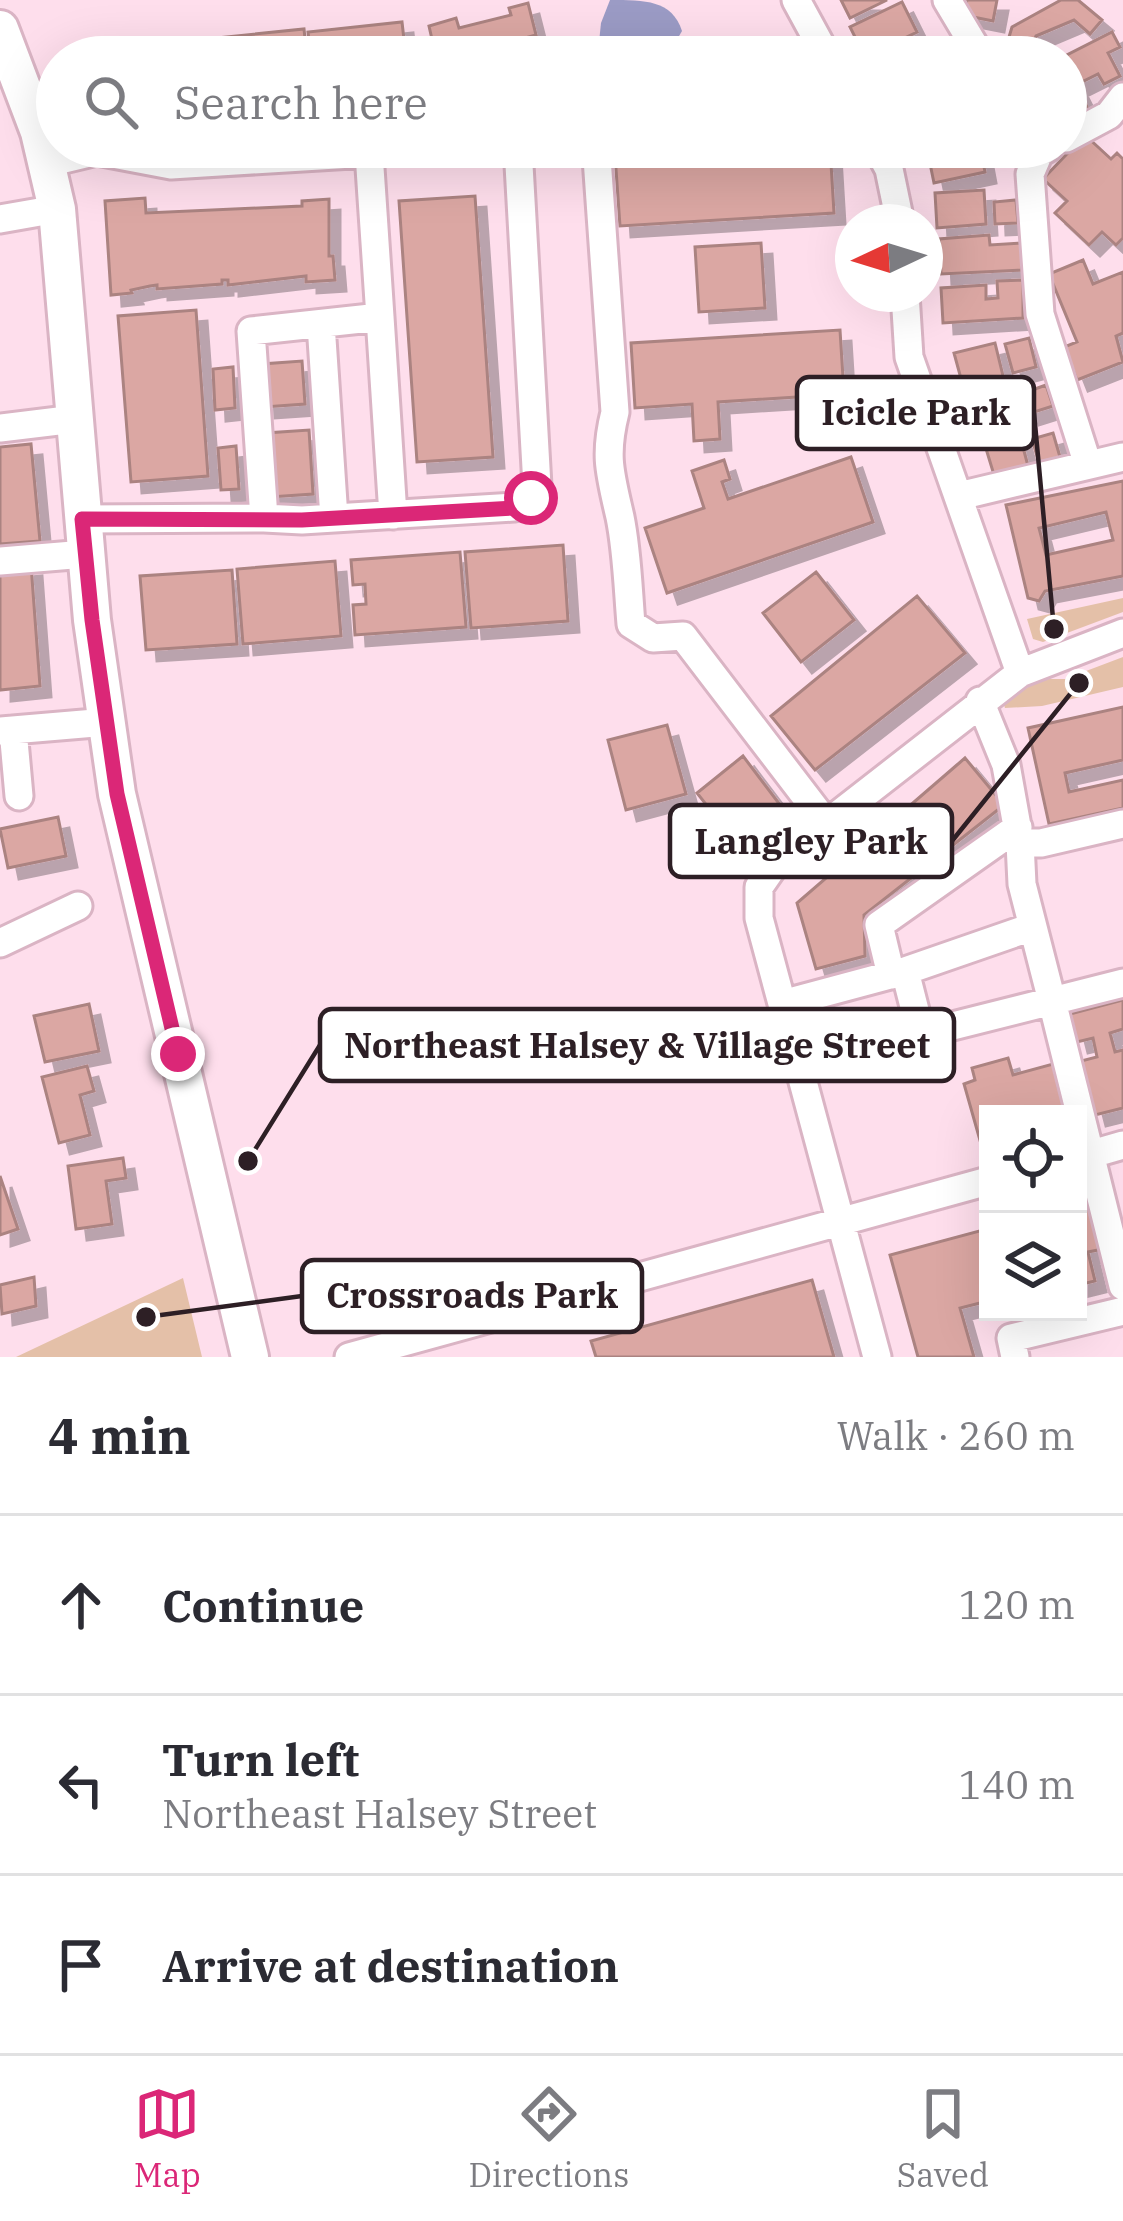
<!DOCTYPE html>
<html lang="en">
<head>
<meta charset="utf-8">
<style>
  :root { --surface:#fff; --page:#f2f2f3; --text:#2b2b33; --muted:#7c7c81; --line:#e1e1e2; --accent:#db2777 }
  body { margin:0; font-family:"IBM Plex Serif",serif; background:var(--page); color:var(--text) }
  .controls { position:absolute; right:36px; bottom:36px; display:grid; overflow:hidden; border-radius:0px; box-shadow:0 12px 48px #0002 }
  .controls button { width:108px; height:108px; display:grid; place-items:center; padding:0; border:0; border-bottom:3px solid var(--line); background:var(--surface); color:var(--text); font:60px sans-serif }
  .compass { position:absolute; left:835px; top:204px; width:108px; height:108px; border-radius:50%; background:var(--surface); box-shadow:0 12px 48px #0002; rotate:266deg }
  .stop { position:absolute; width:36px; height:36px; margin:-27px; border:9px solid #db2777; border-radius:50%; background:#fff }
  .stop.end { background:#db2777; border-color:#fff; box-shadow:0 3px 12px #0008 }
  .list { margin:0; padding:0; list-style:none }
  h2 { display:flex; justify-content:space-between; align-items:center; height:156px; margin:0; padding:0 48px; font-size:51px }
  h2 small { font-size:39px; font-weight:400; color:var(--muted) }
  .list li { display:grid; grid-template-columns:78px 1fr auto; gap:36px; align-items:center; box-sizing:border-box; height:180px; padding:0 48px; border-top:3px solid var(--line) }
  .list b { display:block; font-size:45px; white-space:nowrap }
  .list p { margin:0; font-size:39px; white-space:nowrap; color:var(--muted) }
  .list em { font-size:39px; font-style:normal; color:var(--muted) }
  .icon { flex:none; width:66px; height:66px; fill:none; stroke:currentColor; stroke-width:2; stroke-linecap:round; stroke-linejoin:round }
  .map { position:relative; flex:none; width:1123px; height:1357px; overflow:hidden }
  .search { position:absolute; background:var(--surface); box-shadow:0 12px 48px #0002; left:36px; right:36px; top:36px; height:132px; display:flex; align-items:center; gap:30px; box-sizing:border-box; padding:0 42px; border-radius:66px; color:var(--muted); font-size:45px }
  .sheet { height:696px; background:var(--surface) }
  nav { display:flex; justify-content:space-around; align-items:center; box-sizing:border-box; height:168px; border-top:3px solid var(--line); background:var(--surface); font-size:33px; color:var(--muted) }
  nav a { display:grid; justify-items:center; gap:6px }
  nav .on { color:var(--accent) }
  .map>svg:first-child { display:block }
</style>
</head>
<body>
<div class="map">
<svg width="1123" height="1357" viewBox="0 0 1123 1357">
  <defs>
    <filter id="shadow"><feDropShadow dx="11" dy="11" stdDeviation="0" flood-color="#0004"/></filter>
  </defs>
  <rect width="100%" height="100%" fill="#fedeec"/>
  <!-- green -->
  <path fill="#e4c0a8" d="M1123,598V612L1043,642L1033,639L1027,619Z
    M1123,657V687L1042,706L1005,708L1003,702L1042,679H1065Z
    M183,1278L202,1357H16Z"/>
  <!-- water -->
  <path fill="#9b9bc5" d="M610,0C645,0 672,0 682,31L675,43L598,52L601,23Z"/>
  <!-- building -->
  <path fill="#dba7a3" stroke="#ab8381" stroke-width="3" fill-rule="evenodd" filter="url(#shadow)" d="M841,0H887L850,18Z
    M967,0H997L993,21L963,15Z
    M1061,0H1078L1102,20L1090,34L1074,20L1036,36L1028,57H1003L1012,27Z
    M902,2L917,32L865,57L850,27Z
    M528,3L536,35L521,39L525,57H436L429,26L456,18L459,28L511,15L509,8Z
    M402,22L406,57H311L308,32Z
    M304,29L307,57H198L196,40Z
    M1112,32L1120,47L1108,53L1120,76L1104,84L1098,74L1076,85L1087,107L1066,116L1063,57Z
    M94,43L161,57H91Z
    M1085,135L1111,159L1117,153L1123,159V238L1116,245L1102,232L1089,245L1055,213L1067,201L1043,179Z
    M744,147H830L834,213L620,226L615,155Z
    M968,147L970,153L981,151L985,172L934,183L927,149Z
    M984,190L986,224L937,228L935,193Z
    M475,196L493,457L417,462L399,201Z
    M145,198L146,213L302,206V201L329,199V256H333L335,280L306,282V276L228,285V280H222V284L157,289V285L150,286L131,290L132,293L111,295L105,201Z
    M1016,200L1018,223L995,224L994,202Z
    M989,235L990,245L1021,243L1022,270L941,274L939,239Z
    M761,243L765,308L699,312L695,247Z
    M1083,260L1093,284L1123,272V333L1116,336L1123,362L1077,380L1064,347L1077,342L1049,274Z
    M1023,280V318L943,323L941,288L986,285V299L998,298L997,281Z
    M196,310L208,476L131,482L118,316Z
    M840,330L844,394L718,402L720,439L694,441L692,404L635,408L631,343Z
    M1029,338L1036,367L1013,373L1005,344Z
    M995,343L1003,376L963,386L954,353Z
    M302,361L305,404L264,407L262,364Z
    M233,367L235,408L215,410L213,369Z
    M1046,385L1053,406L1028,414L1021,394Z
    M309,430L313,494L270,497L266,433Z
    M1019,432L1028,466L994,475L984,442Z
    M1053,433L1060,457L1039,463L1032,439Z
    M31,444L40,541L0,544V447Z
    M236,446L239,489L221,490L218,448Z
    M851,457L873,522L667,593L645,528L704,508L692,471L724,460L730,479L722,482L728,499Z
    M1123,481V576L1045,591L1039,601L1028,598L1006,505ZM1106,512L1113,540L1046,555L1039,528Z
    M563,545L568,621L471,628L465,552Z
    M460,552L466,627L355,635L353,605L366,604L365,584L353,585L351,560Z
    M335,561L341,636L243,644L237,569Z
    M31,565L40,686L0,690V568Z
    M232,570L237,644L146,650L140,576Z
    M816,572L854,620L801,662L763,613Z
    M917,596L965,653L815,770L771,716Z
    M1123,707V760L1065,773L1069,792L1123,780V808L1049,824L1028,728Z
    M667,725L686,794L626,810L608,740Z
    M743,756L787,814L742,850L697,793Z
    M965,758L1004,805L864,915L865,956L816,969L797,903Z
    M58,817L66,856L8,868L0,829Z
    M1123,1000V1029L1110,1033L1115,1052L1123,1050V1108L1095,1115L1081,1061L1097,1057L1093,1038L1077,1042L1070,1014Z
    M89,1004L99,1051L45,1062L34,1016Z
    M1008,1058L1013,1075L1053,1064L1067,1114H988V1149L983,1151L964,1084L975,1080L972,1068Z
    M87,1066L94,1091L80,1095L90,1135L59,1143L42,1077Z
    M123,1158L126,1178L106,1181L112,1224L76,1229L68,1166Z
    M0,1176L18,1229L0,1235Z
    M1092,1202L1103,1249L1088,1252L1095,1281L1078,1285V1205Z
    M983,1230L988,1250V1301L960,1308L974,1357H918L890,1255Z
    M34,1277L36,1306L2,1314L0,1285Z
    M812,1280L834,1357H596L591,1341Z"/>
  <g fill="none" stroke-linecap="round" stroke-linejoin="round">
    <!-- minor casing -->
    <g stroke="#dab4c4" stroke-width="33">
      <path id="minor" d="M796,0L827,57
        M947,0L981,57
        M1066,138L1109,115L1123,97
        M610,147L597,158L615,412C604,456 610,473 620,517C627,551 628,589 631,624L653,638L683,636L826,823
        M877,147L889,169L900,222
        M1049,147L1039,153L1030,174L1040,314L1088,465
        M369,153L403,147
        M47,163L97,151L171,165L369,153L380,317L251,331L264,518L82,519
        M0,219L57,209
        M905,294L909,357L1020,673
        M380,317L393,515
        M321,324L334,518
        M0,428L75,419
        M959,496L1123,457
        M264,518L302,520L514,507L525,505L537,486L518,147
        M0,561L85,554
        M980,701L1006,765L1020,843H1041L1123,824
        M13,730L19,796
        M0,731L107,722
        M0,943L78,906
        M905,971L1032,927
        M891,975L879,925L1018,827
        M1123,983L1052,1001L1123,1286
        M782,1004L905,971L921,1034L1052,1001L1022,884L1020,843
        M1078,1158L1123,1145
        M349,1357L988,1181
        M877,1357L759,918V887L775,864L1020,673L1123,633
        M1015,1357L1011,1338L1123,1311"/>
    </g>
    <!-- major casing -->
    <g stroke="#dab4c4" stroke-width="42">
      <path id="major" d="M0,29L39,132L57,209L92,620L117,794L250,1357"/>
    </g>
    <!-- minor -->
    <use href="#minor" stroke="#fff" stroke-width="27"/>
    <!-- major -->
    <use href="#major" stroke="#fff" stroke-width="36"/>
  </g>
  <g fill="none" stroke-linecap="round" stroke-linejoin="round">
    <!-- route -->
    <path stroke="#db2777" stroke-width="15" d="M178,1054L117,794L92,620L82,519L302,520L514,508L531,498"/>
  </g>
  <!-- callouts -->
  <path fill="none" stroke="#2d1f25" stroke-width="4.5" d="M1054 629L1034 413M1079 683L952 841M248 1161L320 1045M146 1317L302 1296"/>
  <g fill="#2d1f25" stroke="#fff" stroke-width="4.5">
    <circle cx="1054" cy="629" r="12"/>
    <circle cx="1079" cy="683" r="12"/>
    <circle cx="248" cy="1161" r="12"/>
    <circle cx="146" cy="1317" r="12"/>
  </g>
  <g fill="#fff" stroke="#2d1f25" stroke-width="4.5">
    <rect x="797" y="377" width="237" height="72" rx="12"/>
    <rect x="670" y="805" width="282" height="72" rx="12"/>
    <rect x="320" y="1009" width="634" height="72" rx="12"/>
    <rect x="302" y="1260" width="340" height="72" rx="12"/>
  </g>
  <g font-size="36" text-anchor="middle" font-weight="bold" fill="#2d1f25">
    <text x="916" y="425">Icicle Park</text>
    <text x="811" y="854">Langley Park</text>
    <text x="637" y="1058">Northeast Halsey &amp; Village Street</text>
    <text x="472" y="1308">Crossroads Park</text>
  </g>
</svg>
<div class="controls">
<button><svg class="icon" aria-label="locate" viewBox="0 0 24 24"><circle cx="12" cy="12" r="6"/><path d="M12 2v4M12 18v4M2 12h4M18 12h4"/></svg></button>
<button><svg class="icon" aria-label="layers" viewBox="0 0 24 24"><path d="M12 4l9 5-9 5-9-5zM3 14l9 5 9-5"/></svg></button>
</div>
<svg class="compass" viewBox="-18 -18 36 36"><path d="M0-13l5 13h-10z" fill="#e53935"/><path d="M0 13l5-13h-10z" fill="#7c7c81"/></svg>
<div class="stop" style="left:531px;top:498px"></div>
<div class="stop end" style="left:178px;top:1054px"></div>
<div class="search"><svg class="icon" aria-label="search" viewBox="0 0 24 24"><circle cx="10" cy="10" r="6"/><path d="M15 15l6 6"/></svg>Search here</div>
</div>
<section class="sheet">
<h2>4 min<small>Walk · 260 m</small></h2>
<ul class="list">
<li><svg class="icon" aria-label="ahead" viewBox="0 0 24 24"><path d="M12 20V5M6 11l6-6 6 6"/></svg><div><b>Continue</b></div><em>120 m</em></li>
<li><svg class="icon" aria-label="left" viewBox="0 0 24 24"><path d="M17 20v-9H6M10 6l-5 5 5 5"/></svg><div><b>Turn left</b><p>Northeast Halsey Street</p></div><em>140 m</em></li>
<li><svg class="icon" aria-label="arrive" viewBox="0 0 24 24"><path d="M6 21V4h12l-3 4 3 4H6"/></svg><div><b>Arrive at destination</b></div></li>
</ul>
</section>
<nav>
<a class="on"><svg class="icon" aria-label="map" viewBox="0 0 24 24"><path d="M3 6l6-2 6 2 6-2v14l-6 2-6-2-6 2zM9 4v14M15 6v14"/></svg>Map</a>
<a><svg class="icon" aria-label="directions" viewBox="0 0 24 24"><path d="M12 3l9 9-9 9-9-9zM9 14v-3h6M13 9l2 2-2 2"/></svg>Directions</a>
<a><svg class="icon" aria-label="saved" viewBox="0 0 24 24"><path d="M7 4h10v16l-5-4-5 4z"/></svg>Saved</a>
</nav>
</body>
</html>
